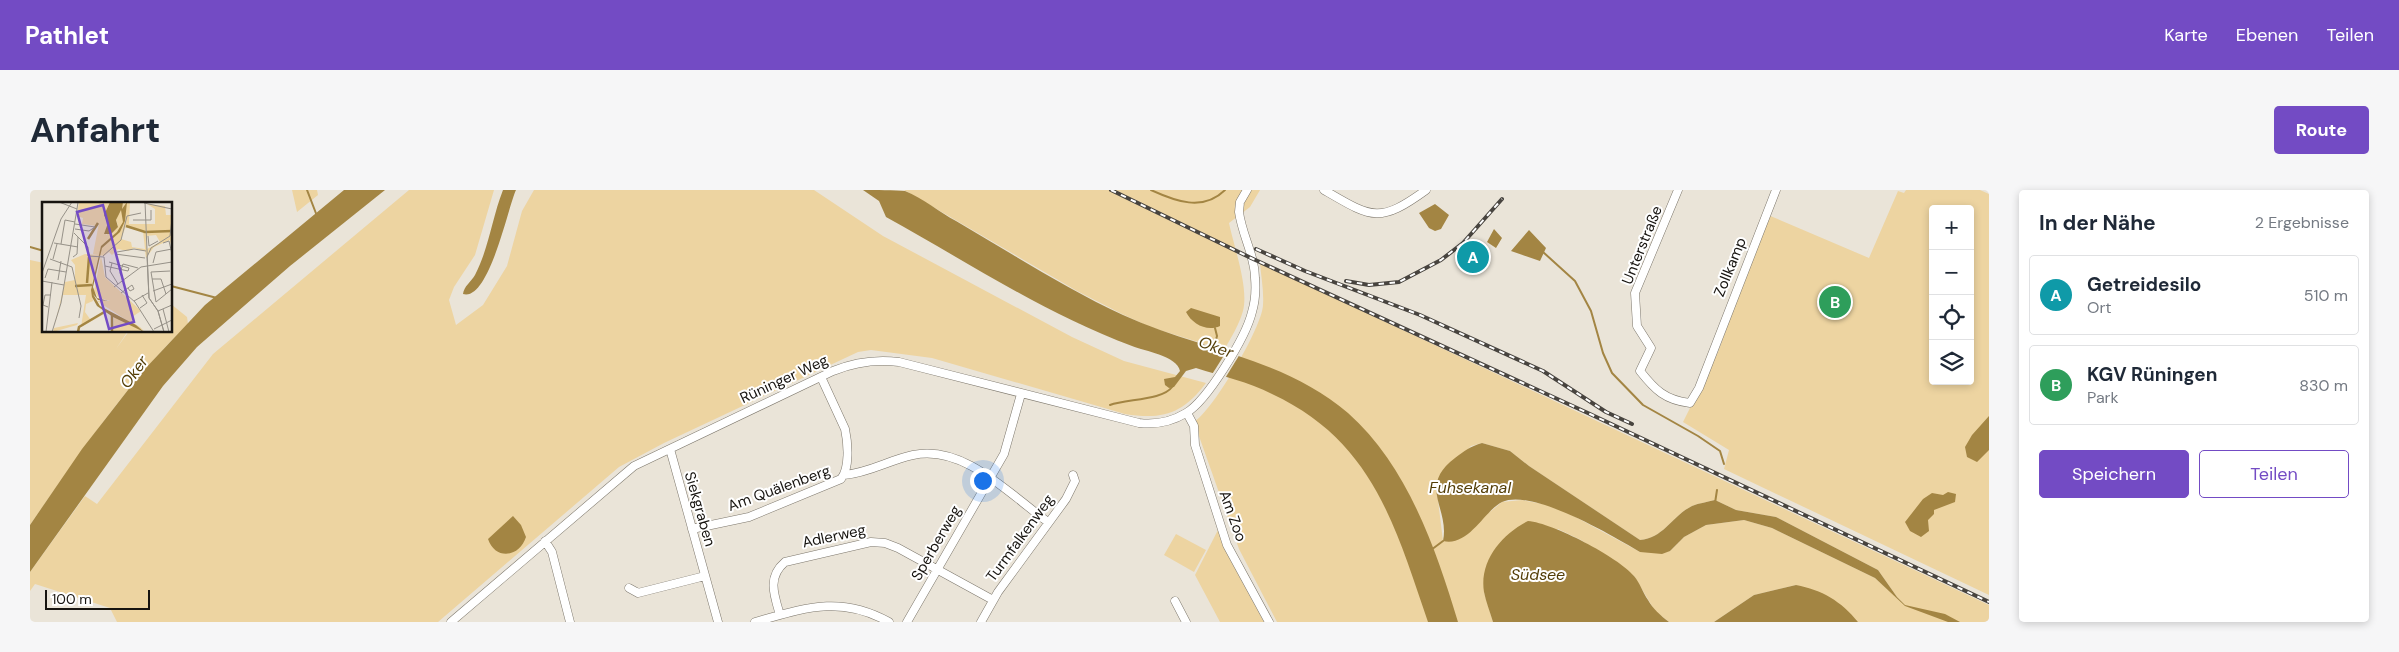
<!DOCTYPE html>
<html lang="de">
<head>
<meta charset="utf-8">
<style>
  :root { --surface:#fff; --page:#f6f6f7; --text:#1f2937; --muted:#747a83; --line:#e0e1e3; --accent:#734bc4 }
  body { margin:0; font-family:"DM Sans",sans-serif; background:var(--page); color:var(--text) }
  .controls { position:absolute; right:15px; top:15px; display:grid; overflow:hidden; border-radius:5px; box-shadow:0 2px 8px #0003 }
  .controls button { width:45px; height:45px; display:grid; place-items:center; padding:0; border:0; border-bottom:1px solid var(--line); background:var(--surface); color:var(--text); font:25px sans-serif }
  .scale { position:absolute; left:15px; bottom:12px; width:105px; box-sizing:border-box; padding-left:5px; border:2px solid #171410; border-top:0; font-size:14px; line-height:18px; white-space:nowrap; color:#171410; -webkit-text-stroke:4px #fff; paint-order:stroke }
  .you { position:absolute; left:952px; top:290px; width:18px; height:18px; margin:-12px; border:4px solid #fff; border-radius:50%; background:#1a73e8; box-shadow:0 0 0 8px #1a73e833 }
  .badge { display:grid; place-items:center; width:32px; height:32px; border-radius:50%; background:var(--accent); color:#fff; font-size:16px; font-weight:700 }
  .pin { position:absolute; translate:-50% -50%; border:2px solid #fff; box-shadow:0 1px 5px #0006 }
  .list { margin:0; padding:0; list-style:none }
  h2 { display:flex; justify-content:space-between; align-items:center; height:65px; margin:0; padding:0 20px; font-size:21px }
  h2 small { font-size:16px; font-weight:400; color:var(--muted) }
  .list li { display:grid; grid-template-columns:32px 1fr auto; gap:15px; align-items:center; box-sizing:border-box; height:80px; margin:0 10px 10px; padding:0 10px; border:1px solid var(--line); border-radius:5px }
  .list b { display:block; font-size:19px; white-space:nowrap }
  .list p { margin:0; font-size:16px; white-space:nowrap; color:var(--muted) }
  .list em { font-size:16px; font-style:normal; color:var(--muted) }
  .actions { display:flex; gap:10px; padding:15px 20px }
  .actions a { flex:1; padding:11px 0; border:1px solid var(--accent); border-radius:5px; text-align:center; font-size:18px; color:var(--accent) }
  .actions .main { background:var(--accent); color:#fff }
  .icon { flex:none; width:28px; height:28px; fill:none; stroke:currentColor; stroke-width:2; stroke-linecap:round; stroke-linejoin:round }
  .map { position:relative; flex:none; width:1959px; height:432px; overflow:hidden; border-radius:5px }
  header { display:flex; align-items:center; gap:30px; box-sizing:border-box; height:70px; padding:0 25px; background:var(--accent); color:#fff }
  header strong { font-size:24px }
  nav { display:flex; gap:28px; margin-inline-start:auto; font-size:18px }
  .intro { display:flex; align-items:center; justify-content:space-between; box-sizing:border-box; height:120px; padding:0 30px }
  h1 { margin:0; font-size:35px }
  .button { padding:12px 22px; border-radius:5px; background:var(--accent); color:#fff; font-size:18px; font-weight:700 }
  main { display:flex; gap:30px; padding:0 30px }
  aside { flex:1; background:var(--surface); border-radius:5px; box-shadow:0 2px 8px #0003 }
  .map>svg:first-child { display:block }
</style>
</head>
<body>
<header>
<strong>Pathlet</strong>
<nav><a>Karte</a><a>Ebenen</a><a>Teilen</a></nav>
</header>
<div class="intro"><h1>Anfahrt</h1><a class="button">Route</a></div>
<main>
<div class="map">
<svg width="1959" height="432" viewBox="0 0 1959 432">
  <rect width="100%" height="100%" fill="#eae4d8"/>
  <!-- green -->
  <path fill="#edd4a1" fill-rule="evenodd" d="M262,0H287L288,5L267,22Z
    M379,0H464L445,65L424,97L419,110L426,135L453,115L477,76L492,21L504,0H784L853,46L1042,147L1094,171L1176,193C1153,224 1132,230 1095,224L902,168L841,160L828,162L634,253L589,277L408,432H87L80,418L5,394L0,401V382L55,306L67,314L183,164Z
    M874,0H1230L1220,17L1199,33C1204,57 1219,98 1213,121C1209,135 1201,148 1194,160L1120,137L1092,124L1047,101Z
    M1876,0H1950L1959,4V405L1694,279L1699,260L1653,232L1688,162L1738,25L1839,68L1868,1L1874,3ZM1903,19H1940V191H1903Z
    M0,70L14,73V141H98L86,159L99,141H141V114L157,127L158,134C96,194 49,265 0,335Z
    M1230,73L1959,415V432H1828L1766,395L1724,405L1684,432H1639L1625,421L1604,386L1551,350L1528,339L1454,402L1463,432H1247L1209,359L1164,232C1183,220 1232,138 1233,115C1234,101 1231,86 1230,73ZM1452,253L1480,261L1499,276L1610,350C1634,348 1642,326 1662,316C1669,313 1678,312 1685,310L1706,320L1746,327L1848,380L1867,407L1875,415L1845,388L1742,338L1714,330L1676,335L1654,347L1640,361L1610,362L1540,324L1518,315L1492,310L1472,312L1461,321L1413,351L1406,294L1441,256Z
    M1189,338L1202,373L1234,432H1190L1165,385Z
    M1146,344L1176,360L1164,382L1134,365Z"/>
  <!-- water -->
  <path fill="#a38543" d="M314,0H355L260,76L167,157L133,196L0,382V335L52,259L112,182L175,115Z
    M473,0H486C478,17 459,112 433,104C434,96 441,92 445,85C459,58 462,28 473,0Z
    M833,0C845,0 865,0 875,1C893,8 909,22 926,31C981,63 1035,98 1093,125C1167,159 1254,168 1318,223C1377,275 1406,359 1428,432H1398C1365,336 1343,251 1242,204C1219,192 1191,186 1166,178L1156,181L1144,197L1139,198L1135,195L1134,189L1145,187L1150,181C1147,166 1115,161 1102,156C1015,124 936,71 856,27L849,11Z
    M1405,14L1419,25L1411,39L1405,41L1399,38L1389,23Z
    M1464,39L1472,48L1466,58L1457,52Z
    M1499,40L1516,58L1510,71L1481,61Z
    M1161,118L1190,127V136C1177,142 1162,134 1156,122Z
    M1959,226V260L1947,272L1937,267L1935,257L1942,245Z
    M1452,253L1480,261L1499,276L1610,350C1634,348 1642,326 1662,316C1669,313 1678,312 1685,310L1706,320L1746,327L1848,380L1867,407L1875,415L1915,424L1930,432H1918L1875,416L1845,388L1742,338L1714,330L1676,335L1654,347L1640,361L1632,364L1610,362C1583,346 1502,298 1472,312C1454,321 1439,357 1413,351C1420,318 1387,297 1425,268C1434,261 1441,256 1452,253Z
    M1918,302L1926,304L1925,312L1904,320V324L1898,330L1899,341L1891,347L1880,341L1875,332L1893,309L1902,303L1913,305Z
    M483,326L491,335L496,347C489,368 465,370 458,349Z
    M1498,331C1523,333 1588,367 1604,386C1610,393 1613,403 1618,410C1623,419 1630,425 1639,432H1463C1460,422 1456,412 1454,402C1449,371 1472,344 1498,331Z
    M1766,395C1792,400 1811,411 1828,432H1684L1724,405Z"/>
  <!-- pier -->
  <path fill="#eae4d8" d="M1198,159L1210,164L1194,190L1181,186Z"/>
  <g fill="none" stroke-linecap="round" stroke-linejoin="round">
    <!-- stream -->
    <path stroke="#a38543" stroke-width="2" d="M277,0L287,26
      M1121,0C1145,11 1173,22 1195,0
      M0,57L14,61
      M1513,62L1545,91L1561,121L1573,163L1582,183L1613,215L1668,246L1690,261L1694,274
      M141,96L187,108
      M1184,157L1187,146L1185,138
      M1080,215C1097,209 1133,210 1142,197
      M1685,313L1687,300
      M1401,360L1413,351"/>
    <!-- minor casing -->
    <g stroke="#7d776c" stroke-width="9">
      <path id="minor" d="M1294,0C1342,28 1349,34 1396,0
        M1648,0L1605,103L1607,136L1621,158L1610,181C1625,200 1635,210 1660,213L1669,198L1746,0
        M1157,223L1164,236L1165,255L1197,355L1239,432
        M640,259L688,432
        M814,285C839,283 859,270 883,265C934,254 980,305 1018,332
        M662,339L719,327L811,289C820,278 818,253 815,239L791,187
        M515,351L522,362L540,432
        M599,398L608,403L675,386
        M1145,411L1156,432
        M750,425C744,405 737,387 755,372L841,352L855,353L868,358L963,410
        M421,432L604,276L803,181C825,172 845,169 869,172L1109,233C1126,235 1141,232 1156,223C1177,211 1216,147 1222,122C1225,112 1226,99 1225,88C1225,66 1212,45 1209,22L1210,12L1217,0
        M725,432C775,418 810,405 859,432
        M877,432L974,264L991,204
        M951,432L968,402L1036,309L1045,291L1043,285"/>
    </g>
    <!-- minor -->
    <use href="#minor" stroke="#fff" stroke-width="8"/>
    <!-- rail casing -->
    <g stroke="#48443f" stroke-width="4">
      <path id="rail" d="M1081,0L1221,68L1560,224L1959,412
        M1226,59L1275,81L1390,125L1513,181L1576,222L1602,234
        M1316,91L1339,95L1369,92L1411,70L1433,53L1472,9"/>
    </g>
    <!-- rail -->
    <use href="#rail" stroke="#fff" stroke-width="2" stroke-dasharray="5.5" stroke-linecap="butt"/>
  </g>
  <g text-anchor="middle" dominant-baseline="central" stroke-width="4" stroke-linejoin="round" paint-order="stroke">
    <!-- street labels -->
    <g font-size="15" fill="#171410" stroke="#fff">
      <text transform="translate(1612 55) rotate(-68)">Unterstraße</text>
      <text transform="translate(1700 77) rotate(-68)">Zollkamp</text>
      <text transform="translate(754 189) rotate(-25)">Rüninger Weg</text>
      <text transform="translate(749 298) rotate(-20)">Am Quälenberg</text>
      <text transform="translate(670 319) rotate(74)">Siekgraben</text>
      <text transform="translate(1203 326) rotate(70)">Am Zoo</text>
      <text transform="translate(804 346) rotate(-12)">Adlerweg</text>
      <text transform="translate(990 348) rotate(-54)">Turmfalkenweg</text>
      <text transform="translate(906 353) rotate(-60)">Sperberweg</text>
    </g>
    <!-- water labels -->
    <g font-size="16" font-style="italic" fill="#543e07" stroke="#fff">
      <text transform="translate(1186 157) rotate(20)">Oker</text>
      <text transform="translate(104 182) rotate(-54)">Oker</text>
      <text x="1440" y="297">Fuhsekanal</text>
      <text x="1508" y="384">Südsee</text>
    </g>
  </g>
  <!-- overview -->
  <g transform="translate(12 12)">
    <rect width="130" height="130" fill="#eae4d8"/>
    <path d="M37,0H68L63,11L66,21L64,33L76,24L74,18L81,0H88L87,22H113V7L105,2L123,4L124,13H130V47L128,38L112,45L104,56L103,49L92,46L86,49L76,47L70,53L67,50L62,54L51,52L57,21L54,24L40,22L41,16L35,14ZM84,24L101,29L103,47L90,45L89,40L79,37ZM104,34L114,33L118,40L105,47ZM43,52L57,53L49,85L51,99L44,102L43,110L48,117L64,111L39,125L44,93H21L12,126L36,121L35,123L11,130L23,80L33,78V63L29,58ZM59,54L63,75L99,109L90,115V120L98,125L103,130L55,99H68L57,96L52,89ZM72,115L94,124L100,130H71Z" fill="#edd4a1" fill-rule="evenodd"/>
    <path d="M68,0H81L80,7L85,0L83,19L78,30L60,46L51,85L55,96L66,99L56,98L51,92L58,104L94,123L102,130L71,115L55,104L50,95L49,88L59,44L75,30L81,20L79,8L74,18L76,25L69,32H62L66,21L62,13Z" fill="#a38543"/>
    <path fill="none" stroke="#a38543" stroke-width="2.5" d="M84,24L103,30L130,29M46,37L56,21M45,81L47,55M33,84L50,83M36,130L37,125L64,109M70,130V113"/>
    <path fill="none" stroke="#969188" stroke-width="1" d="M17,0L35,7L36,0M103,0L107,96L116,109L122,130M102,1L130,7M91,18H109V8M33,27L47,29L53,25L33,22M32,31L46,45V54L62,55L64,75L93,100L112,130M106,34L107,44L116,39M12,41L36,45M121,41L127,39L130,52M19,42L23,18L33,20M75,50L92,47L104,49M73,52L103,56M61,54L79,38L85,14L99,11M31,55L35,52L36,35M8,57L30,65L39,104L37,116M11,57L15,42M67,60L87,66L86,69M70,61L68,69L76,82M111,61L114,50L130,47M63,64L86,69M109,70L114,100M109,70L128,69M0,71L19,17L30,0M3,76L6,67L24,70M110,77H119L124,92M16,78L19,59M0,79L22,83M82,79L78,71L81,62L96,66M72,85L99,65L130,60M111,89L130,82M79,91L90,83L92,87L88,89L86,86M92,99L106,91M114,100L130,87M6,105L1,103L3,93H9M98,106L105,101L100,93M121,107L127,130M116,109L130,103M112,127L130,118M4,130L10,80M10,130L19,101L35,7M122,130L116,109L107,96L105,55L109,46L128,34L130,17"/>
    <path fill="#734bc4" fill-opacity="0.15" stroke="#734bc4" stroke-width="2.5" d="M61,3L92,120L67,127L35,10Z"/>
    <rect width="130" height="130" fill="none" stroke="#171410" stroke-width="2.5"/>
  </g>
</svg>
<div class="controls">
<button>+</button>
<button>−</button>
<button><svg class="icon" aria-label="locate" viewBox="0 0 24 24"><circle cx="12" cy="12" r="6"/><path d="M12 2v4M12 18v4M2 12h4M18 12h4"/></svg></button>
<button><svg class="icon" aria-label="layers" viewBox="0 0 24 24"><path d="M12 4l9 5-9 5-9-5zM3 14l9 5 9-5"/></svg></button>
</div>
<div class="scale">100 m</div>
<div class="you"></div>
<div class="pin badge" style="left:1443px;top:67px;background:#0f9aa8">A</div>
<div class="pin badge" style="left:1805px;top:112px;background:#2e9e5b">B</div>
</div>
<aside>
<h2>In der Nähe<small>2 Ergebnisse</small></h2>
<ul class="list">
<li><span class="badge" style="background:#0f9aa8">A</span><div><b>Getreidesilo</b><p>Ort</p></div><em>510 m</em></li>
<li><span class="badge" style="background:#2e9e5b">B</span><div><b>KGV Rüningen</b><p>Park</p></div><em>830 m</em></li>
</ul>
<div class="actions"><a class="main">Speichern</a><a>Teilen</a></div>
</aside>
</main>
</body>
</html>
